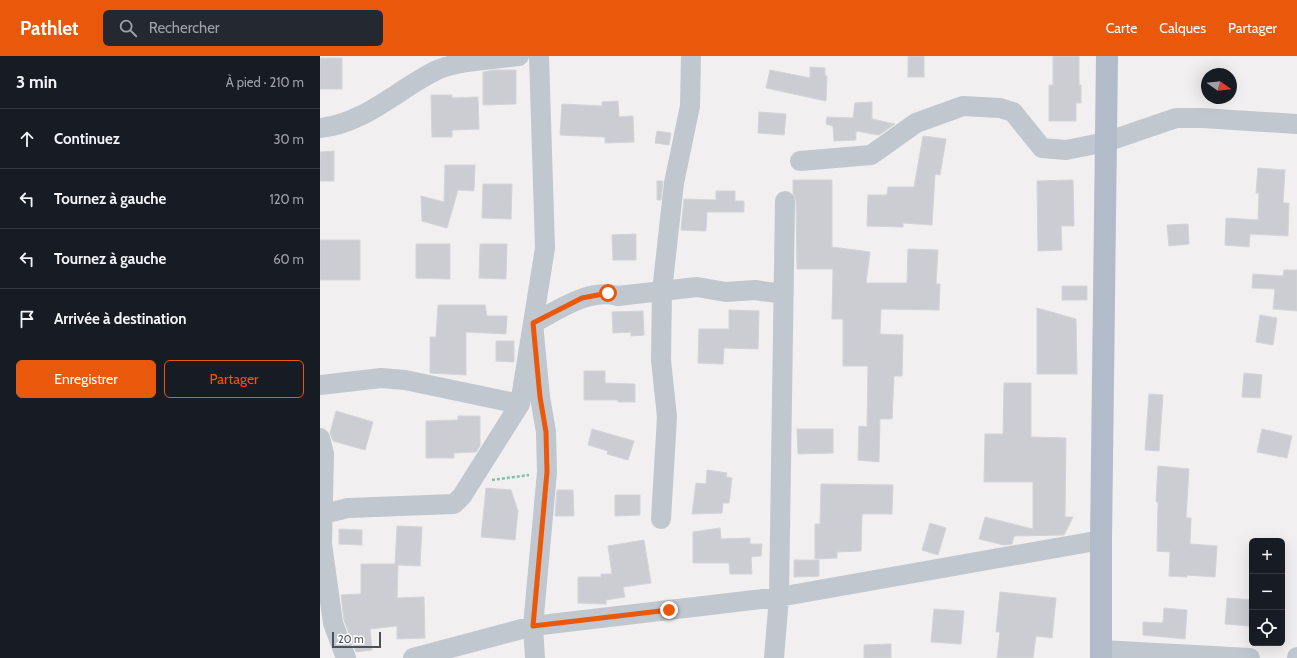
<!DOCTYPE html>
<html lang="fr">
<head>
<meta charset="utf-8">
<style>
  :root { --surface:#171b24; --page:#242831; --text:#f1f3f6; --muted:#9ea1a6; --line:#363941; --accent:#ea580c }
  body { margin:0; font-family:Cabin,sans-serif; background:var(--page); color:var(--text) }
  .controls { position:absolute; right:12px; bottom:12px; display:grid; overflow:hidden; border-radius:6px; box-shadow:0 4px 16px #0002 }
  .controls button { width:36px; height:36px; display:grid; place-items:center; padding:0; border:0; border-bottom:1px solid var(--line); background:var(--surface); color:var(--text); font:20px sans-serif }
  .compass { position:absolute; left:881px; top:12px; width:36px; height:36px; border-radius:50%; background:var(--surface); box-shadow:0 4px 16px #0002; rotate:105deg }
  .scale { position:absolute; left:12px; bottom:10px; width:49px; box-sizing:border-box; padding-left:4px; border:2px solid #495059; border-top:0; font-size:11px; line-height:14px; white-space:nowrap; color:#495059; -webkit-text-stroke:3px #fff; paint-order:stroke }
  .stop { position:absolute; width:12px; height:12px; margin:-9px; border:3px solid #ea580c; border-radius:50%; background:#fff }
  .stop.end { background:#ea580c; border-color:#fff; box-shadow:0 1px 4px #0008 }
  .list { margin:0; padding:0; list-style:none }
  h2 { display:flex; justify-content:space-between; align-items:center; height:52px; margin:0; padding:0 16px; font-size:17px }
  h2 small { font-size:13px; font-weight:400; color:var(--muted) }
  .list li { display:grid; grid-template-columns:26px 1fr auto; gap:12px; align-items:center; box-sizing:border-box; height:60px; padding:0 16px; border-top:1px solid var(--line) }
  .list b { display:block; font-size:15px; white-space:nowrap }
  .list em { font-size:13px; font-style:normal; color:var(--muted) }
  .actions { display:flex; gap:8px; padding:12px 16px }
  .actions a { flex:1; padding:9px 0; border:1px solid var(--accent); border-radius:6px; text-align:center; font-size:14px; color:var(--accent) }
  .actions .main { background:var(--accent); color:#fff }
  .icon { flex:none; width:22px; height:22px; fill:none; stroke:currentColor; stroke-width:2; stroke-linecap:round; stroke-linejoin:round }
  .map { position:relative; flex:none; width:977px; height:602px; overflow:hidden }
  header { display:flex; align-items:center; gap:24px; box-sizing:border-box; height:56px; padding:0 20px; background:var(--accent); color:#fff }
  header strong { font-size:19px }
  nav { display:flex; gap:22px; margin-inline-start:auto; font-size:14px }
  .search { width:280px; height:36px; background:var(--page); display:flex; align-items:center; gap:10px; box-sizing:border-box; padding:0 14px; border-radius:6px; color:var(--muted); font-size:15px }
  main { display:flex }
  aside { flex:1; background:var(--surface) }
  .map>svg:first-child { display:block }
</style>
</head>
<body>
<header>
<strong>Pathlet</strong>
<div class="search"><svg class="icon" aria-label="search" viewBox="0 0 24 24"><circle cx="10" cy="10" r="6"/><path d="M15 15l6 6"/></svg>Rechercher</div>
<nav><a>Carte</a><a>Calques</a><a>Partager</a></nav>
</header>
<main>
<aside>
<h2>3 min<small>À pied · 210 m</small></h2>
<ul class="list">
<li><svg class="icon" aria-label="ahead" viewBox="0 0 24 24"><path d="M12 20V5M6 11l6-6 6 6"/></svg><div><b>Continuez</b></div><em>30 m</em></li>
<li><svg class="icon" aria-label="left" viewBox="0 0 24 24"><path d="M17 20v-9H6M10 6l-5 5 5 5"/></svg><div><b>Tournez à gauche</b></div><em>120 m</em></li>
<li><svg class="icon" aria-label="left" viewBox="0 0 24 24"><path d="M17 20v-9H6M10 6l-5 5 5 5"/></svg><div><b>Tournez à gauche</b></div><em>60 m</em></li>
<li><svg class="icon" aria-label="arrive" viewBox="0 0 24 24"><path d="M6 21V4h12l-3 4 3 4H6"/></svg><div><b>Arrivée à destination</b></div></li>
</ul>
<div class="actions"><a class="main">Enregistrer</a><a>Partager</a></div>
</aside>
<div class="map">
<svg width="977" height="602" viewBox="0 0 977 602">
  <rect width="100%" height="100%" fill="#f1efef"/>
  <!-- building -->
  <path fill="#cccdd2" stroke="#d3d4d9" d="M588,0H604V21H588Z
    M733,0H759V29H761V47H756V65H729V29H733Z
    M0,2H22V33H0Z
    M490,11L505,12V20H507L506,45L446,32L450,14L490,22Z
    M174,14H196V48L163,49V16Z
    M111,39H132V42L158,41L159,73L132,74V81H112Z
    M298,45L299,61L313,60L314,86L285,87V81L240,79L242,48L282,50V46Z
    M552,46V63L575,68L559,79L536,75V84L514,85L513,70L506,68L507,61L533,62L535,47Z
    M439,56L466,58L464,79L438,77Z
    M337,75L351,77L349,89L335,87Z
    M603,80L626,83L620,119L615,118L612,169L583,167V171L547,170L548,139H567L568,131H594Z
    M14,95V125H0V96Z
    M125,109H155L154,135L138,134L127,172L102,165L101,140L124,146Z
    M938,112L965,114L963,147H969L968,180L930,178L929,191L905,189L906,162L938,164L939,137H936Z
    M473,124H512V191L550,196L546,227H587L588,193L618,194L616,228H620L619,254L561,253L560,278L583,279L582,320H574L572,363H560L559,406L538,404L539,370L547,371L548,310H523V263H512L513,213H477L476,145L473,137Z
    M753,124L754,170H741L742,194L718,195L717,125Z
    M337,125H343L341,144H337Z
    M163,128H192L191,163L162,162Z
    M396,135H415V145H424V156H387L386,175L361,174L364,143L396,144Z
    M868,168L869,188L849,190L847,169Z
    M316,178V204H293L292,179Z
    M0,184H40V224H0Z
    M96,188H130V223L96,222Z
    M160,188H187L186,223L159,222Z
    M964,214H977V255L953,253L955,233L932,232L933,218L963,220Z
    M742,230H767V244H742Z
    M118,249H165L167,260H187L186,278L146,276V319L110,317V281H116Z
    M717,252L756,263L757,318H717Z
    M409,254L439,255L438,293L404,292L403,308L378,307L379,273H409Z
    M323,255L324,279L311,280V276L293,277L292,256Z
    M940,259L957,262L953,289L936,286Z
    M176,285H194V306L176,305Z
    M264,315H285V327L315,328V346H298V344H264Z
    M924,317L942,319L940,342L922,341Z
    M684,327H711V381L746,382L745,461H753L744,479L694,480L692,488L684,489L659,483L665,461L713,473V426H664L665,378H683Z
    M829,338L843,339L839,395L825,394Z
    M16,355L53,366L45,394L13,385L10,377Z
    M138,360H160V390L156,396L134,397V402H106V365L138,364Z
    M272,373L314,385L308,404L287,398L288,395L268,389Z
    M477,373H513V397L478,398Z
    M942,373L972,380L967,402L937,396Z
    M838,410L869,413L866,462H871L870,488L897,490L895,521L867,519V521L849,520L850,496L837,495L838,446H836Z
    M387,414L407,417L406,421L412,422L409,447H403L402,457L372,458L376,427L386,428Z
    M501,428L573,429L572,458H542L541,495L517,496V502L495,503V468H500Z
    M166,432L191,434L198,455L195,484L161,481Z
    M237,434H253L254,460H235Z
    M295,439H320V459L295,460Z
    M610,467L626,472L618,499L602,494Z
    M77,470L102,471L100,510L78,509L77,542L104,541L105,582L77,583V570L50,573L52,594L36,596L24,564L21,539L41,538V508H75Z
    M400,472L401,483L430,482V488H442L441,500L431,501L432,518H410L409,507H373V476Z
    M19,473L42,474V489L19,488Z
    M324,484L331,527L303,531L305,541L286,544V548L258,547V521H281V518H292L288,490Z
    M474,504H499V520L474,521Z
    M680,536L736,542L732,582L716,580L713,602H677L680,576H676Z
    M907,542L932,544L929,570L905,568Z
    M844,552L867,554L865,583L823,579V566L843,567Z
    M614,553L644,555L641,588L611,586Z
    M571,588V602H544V589Z"/>
  <g fill="none" stroke-linecap="round" stroke-linejoin="round">
    <!-- path -->
    <path stroke="#7ec3a9" stroke-width="2.5" stroke-dasharray="3 2" stroke-linecap="butt" d="M172,424L209,419"/>
    <!-- minor -->
    <path stroke="#c1c7cf" stroke-width="20" d="M0,72C44,68 78,33 117,14C137,5 176,3 199,0
      M480,105L551,99L596,67L643,50L680,52L693,56L722,92L746,94L786,86L856,62H882L977,68
      M0,329L61,322L85,324L200,348
      M0,382L4,398L2,488L13,567L26,602
      M3,458L28,452L134,448L142,440L200,348L213,267C239,254 268,232 298,240L377,231L406,236L435,234L463,238
      M341,463L347,361L341,304L342,235L354,127L370,50L371,0
      M781,594L930,602
      M93,602L213,570L459,541L781,484
      M215,602L213,570L227,416L226,376L220,341L213,267L225,192L219,0
      M454,602L459,541L465,145
      M977,602V601"/>
    <!-- major -->
    <path stroke="#b1bbca" stroke-width="22" d="M781,602V484L787,0"/>
  </g>
  <g fill="none" stroke-linecap="round" stroke-linejoin="round">
    <!-- route -->
    <path stroke="#ea580c" stroke-width="5" d="M288,237L262,242L213,267L220,341L226,376L227,416L213,570L349,554"/>
  </g>
</svg>
<div class="controls">
<button>+</button>
<button>−</button>
<button><svg class="icon" aria-label="locate" viewBox="0 0 24 24"><circle cx="12" cy="12" r="6"/><path d="M12 2v4M12 18v4M2 12h4M18 12h4"/></svg></button>
</div>
<svg class="compass" viewBox="-18 -18 36 36"><path d="M0-13l5 13h-10z" fill="#e53935"/><path d="M0 13l5-13h-10z" fill="#9ea1a6"/></svg>
<div class="scale">20 m</div>
<div class="stop" style="left:288px;top:237px"></div>
<div class="stop end" style="left:349px;top:554px"></div>
</div>
</main>
</body>
</html>
